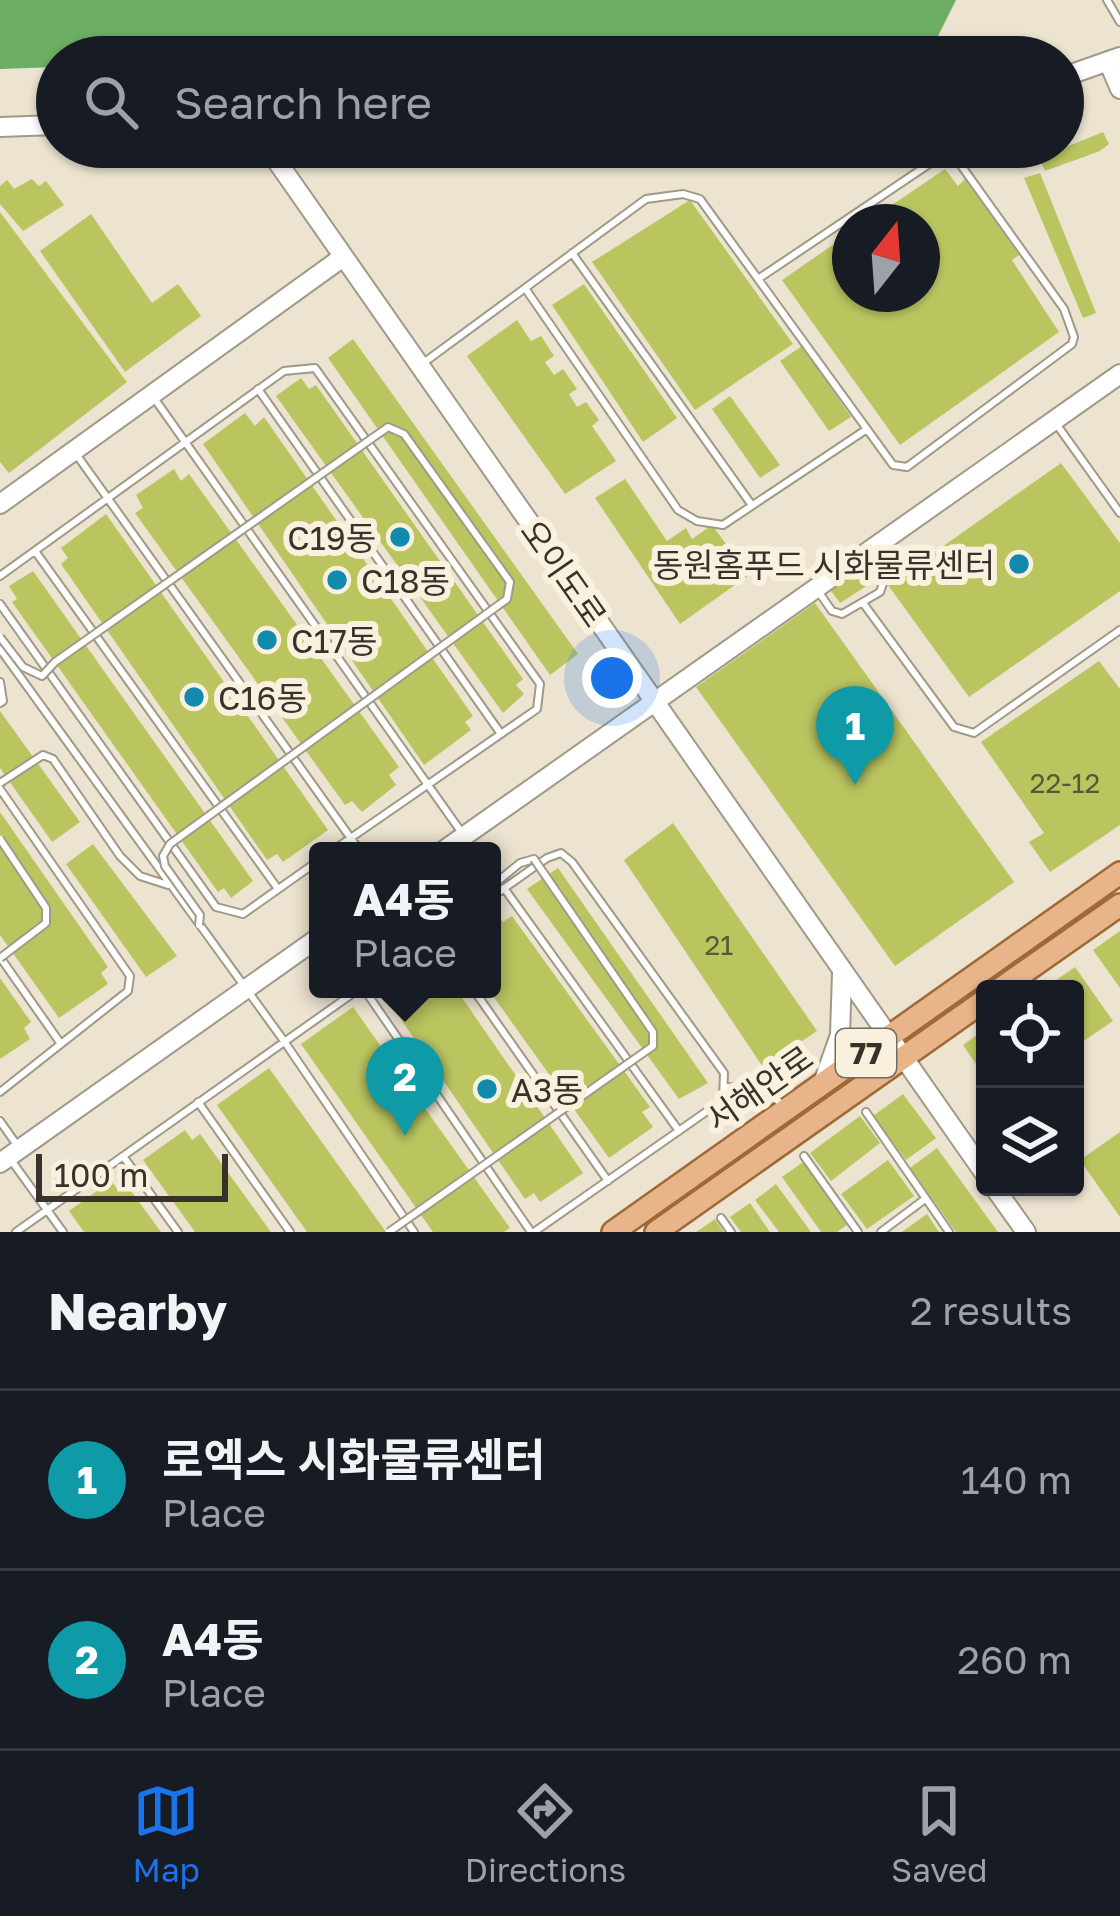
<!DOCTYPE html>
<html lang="en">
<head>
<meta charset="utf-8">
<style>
  :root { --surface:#171b24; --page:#20242c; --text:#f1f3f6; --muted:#9ea1a6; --line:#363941; --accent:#1a73e8 }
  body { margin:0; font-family:"Golos Text","Noto Sans KR",sans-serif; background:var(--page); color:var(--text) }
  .controls { position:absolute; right:36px; bottom:36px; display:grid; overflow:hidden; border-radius:12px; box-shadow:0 3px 9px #0004 }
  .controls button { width:108px; height:108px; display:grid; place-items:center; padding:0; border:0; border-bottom:3px solid var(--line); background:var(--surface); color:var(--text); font:60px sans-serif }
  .compass { position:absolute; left:832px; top:204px; width:108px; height:108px; border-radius:50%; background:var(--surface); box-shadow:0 3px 9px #0004; rotate:17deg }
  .scale { position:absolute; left:36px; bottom:30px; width:192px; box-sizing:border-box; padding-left:12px; border:6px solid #37332c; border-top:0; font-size:33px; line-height:42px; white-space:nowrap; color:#37332c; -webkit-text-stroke:9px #f9f0dd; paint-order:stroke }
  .you { position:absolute; left:612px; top:678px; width:42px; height:42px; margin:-30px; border:9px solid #fff; border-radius:50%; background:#1a73e8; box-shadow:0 0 0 18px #1a73e833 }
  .badge { display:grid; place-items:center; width:78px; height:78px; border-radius:50%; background:var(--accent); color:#fff; font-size:39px; font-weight:700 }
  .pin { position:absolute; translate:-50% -99px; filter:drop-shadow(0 3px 6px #0008) }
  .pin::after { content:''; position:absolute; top:63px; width:42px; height:36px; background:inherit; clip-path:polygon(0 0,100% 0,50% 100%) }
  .popup { position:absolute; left:309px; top:842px; width:192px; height:156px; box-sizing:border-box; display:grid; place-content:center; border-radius:12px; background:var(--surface); filter:drop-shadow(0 3px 9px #0005); font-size:39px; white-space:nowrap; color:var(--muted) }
  .popup b { font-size:45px; color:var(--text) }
  .popup::after { content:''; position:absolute; left:50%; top:100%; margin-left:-24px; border:24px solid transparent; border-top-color:var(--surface) }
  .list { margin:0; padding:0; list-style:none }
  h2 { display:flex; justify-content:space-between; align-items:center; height:156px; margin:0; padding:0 48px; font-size:51px }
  h2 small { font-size:39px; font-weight:400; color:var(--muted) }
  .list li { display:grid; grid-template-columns:78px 1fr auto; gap:36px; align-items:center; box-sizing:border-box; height:180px; padding:0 48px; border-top:3px solid var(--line) }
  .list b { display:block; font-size:45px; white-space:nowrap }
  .list p { margin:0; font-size:39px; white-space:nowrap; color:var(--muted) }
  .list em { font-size:39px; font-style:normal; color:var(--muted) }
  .icon { flex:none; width:66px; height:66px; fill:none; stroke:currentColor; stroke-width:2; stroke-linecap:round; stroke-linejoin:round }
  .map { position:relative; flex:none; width:1120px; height:1232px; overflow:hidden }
  .search { position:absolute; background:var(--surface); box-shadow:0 3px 9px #0004; left:36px; right:36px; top:36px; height:132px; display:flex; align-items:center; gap:30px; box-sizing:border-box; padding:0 42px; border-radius:66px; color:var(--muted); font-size:45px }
  .sheet { height:516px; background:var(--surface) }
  nav { display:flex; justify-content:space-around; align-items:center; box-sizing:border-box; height:168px; border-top:3px solid var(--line); background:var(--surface); font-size:33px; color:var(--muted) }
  nav a { display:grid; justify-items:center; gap:6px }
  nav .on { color:var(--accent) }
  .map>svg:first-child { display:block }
</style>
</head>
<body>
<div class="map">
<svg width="1120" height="1232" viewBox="0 0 1120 1232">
  <rect width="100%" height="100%" fill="#ece3d0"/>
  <!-- water -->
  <path fill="#6caf64" d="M0,0H956L937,38L359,57H57V67L0,69Z"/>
  <!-- building -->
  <path fill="#bbc560" d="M1103,132L1109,144L1100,151L1045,171L1039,158Z
    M945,169L958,186L965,179L1019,255L1012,260L1059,332L900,445L782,280L850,233V294H922V222H867Z
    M1040,173L1096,313L1083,318L1024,178Z
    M32,179L39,186L46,181L64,205L23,231L0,204V186L7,180L14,189Z
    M690,200L793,344L695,410L592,262Z
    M0,212L127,382L9,473L0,462Z
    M91,214L152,303L178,284L201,316L125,372L40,251Z
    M584,284L677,418L643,442L552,305Z
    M517,320L531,341L541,336L554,356L545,362L554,375L563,369L577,389L569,394L577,407L586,402L599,420L592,426L616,461L565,494L467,356Z
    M353,339L578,654L550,675L328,358Z
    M802,346L851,417L829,431L780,361Z
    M301,378L309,389L316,385L523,679L516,685L524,694L503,713L276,396Z
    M730,396L780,465L760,478L712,409Z
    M245,413L255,426L264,417L473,716L465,722L471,730L424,765L203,444Z
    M1061,463L1120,543V591L969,697L888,585Z
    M174,469L181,481L189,474L399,767L389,775L396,785L362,812L352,801L345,805L135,513L143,508L136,495Z
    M625,479L667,541L686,528L692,539L712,525L749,575L680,624L595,498Z
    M106,514L328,830L283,862L277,854L267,860L61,564L68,558L61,548Z
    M857,570L868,585L840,603L829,588Z
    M33,571L253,881L231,898L224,888L218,892L12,602L17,599L9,586Z
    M815,603L1014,882L895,966L696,687Z
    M1099,661L1120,689V825L1050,872L1029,842L1044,833L981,742Z
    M0,711L80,822L52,842L0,768Z
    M0,812L108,967L101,973L108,984L59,1018L0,935Z
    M673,823L817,1031L763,1067L624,860Z
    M93,844L177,956L146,977L66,864Z
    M558,868L708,1083L679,1099L527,889Z
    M497,913L503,922L512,916L650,1107L642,1112L653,1127L609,1158L488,989H492V916Z
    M1120,931V988L1093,950Z
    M1075,967L1113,1021L1075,1047V989H1043Z
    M0,978L31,1022L24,1028L30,1039L0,1059Z
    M391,989H456L583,1173L540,1202L534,1193L525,1199L391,1005L399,1000Z
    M353,1007L510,1228L504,1232H433L301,1044Z
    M985,1029V1067L980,1070L963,1045Z
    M269,1068L386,1232H307L217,1105Z
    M903,1094L936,1138L906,1160L873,1116Z
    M860,1116L880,1143L831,1181L810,1153Z
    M185,1130L192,1140L200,1134L271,1232H195L143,1160Z
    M1120,1132V1217L1080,1160Z
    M937,1148L998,1232H956L910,1168Z
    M888,1160L914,1196L867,1229L841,1194Z
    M803,1162L847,1225L837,1232H821L782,1177Z
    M111,1181L118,1190L126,1184L161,1232H84L69,1211Z
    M776,1184L811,1232H779L755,1200Z
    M750,1203L770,1232H741L730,1217Z
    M927,1214L939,1232H902Z
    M715,1219L724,1232H696Z"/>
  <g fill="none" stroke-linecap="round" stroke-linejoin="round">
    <!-- lane casing -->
    <g stroke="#a19987" stroke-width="10">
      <path id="lane" d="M1107,0L1120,22
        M572,253L751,504
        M525,288L678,510L697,521L723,525L867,429
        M422,364L646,199L683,194L700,199L893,465L907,467L1072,344L1074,337L1064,309L950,150L758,279
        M258,389L501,734
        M154,398L462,833
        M1057,425L1120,513
        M76,454L360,851
        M35,551L278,889
        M0,576L284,371L315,368L540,684L537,709L332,851
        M818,591L832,611L842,614L880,592L885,578L870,557
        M863,603L954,727L974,733L1120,630
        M0,604L216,907L243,914L318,861
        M0,649L284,1041L414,1232
        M0,682L3,701L0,703
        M0,783L43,755L53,759L120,856L140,876L168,885
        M0,789L130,976L128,991L0,1092
        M492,886L520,863L534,859
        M504,888L679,1131
        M492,897L547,858L561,853L572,862L724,1073L723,1100L534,1232
        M0,957L61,1044
        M364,989L531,1232
        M473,989L608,1181
        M726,1087L760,1088L785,1106
        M198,1102L290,1232
        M866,1112L949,1232
        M0,1121L19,1148
        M123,1156L178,1232
        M804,1156L858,1232
        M11,1160L63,1232
        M721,1218L731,1232
        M16,1232L359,989
        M881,1232L925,1199"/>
    </g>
    <!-- secondary casing -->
    <g stroke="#a19987" stroke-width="22">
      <path id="secondary" d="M1108,61L1120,89
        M1063,77L1120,57
        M0,127L57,125
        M267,147L985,1174
        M0,504L343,257
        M443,851L1120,374
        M823,1083L840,1035L842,973
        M0,1163L318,938
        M994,1187L1026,1232"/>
    </g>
    <!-- primary casing -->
    <g stroke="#9f6835" stroke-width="26">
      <path id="primary" d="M1000,989L1120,905
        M613,1232L1120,873
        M656,1232L985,1000"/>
    </g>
    <!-- lane -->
    <use href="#lane" stroke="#fff" stroke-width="6"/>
    <!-- secondary -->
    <use href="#secondary" stroke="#fff" stroke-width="18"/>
    <!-- primary -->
    <use href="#primary" stroke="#e7b589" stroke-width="21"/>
    <!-- lane-bridge casing -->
    <g stroke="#a19987" stroke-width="10" stroke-linecap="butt">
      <path id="lane-bridge" d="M0,637L23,667L42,676L55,662L388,427L404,434L510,582L507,599L170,844L163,856L165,866L200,915L199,925
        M0,839L46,908V923L0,958
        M389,1232L653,1046V1032L534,859"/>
    </g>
    <!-- lane-bridge -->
    <use href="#lane-bridge" stroke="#fff" stroke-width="6"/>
  </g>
  <!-- markers -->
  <g fill="#118aad" stroke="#f9f0dd" stroke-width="4.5">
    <circle cx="400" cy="537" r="12"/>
    <circle cx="1019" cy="564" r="12"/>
    <circle cx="337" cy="580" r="12"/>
    <circle cx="267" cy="640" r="12"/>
    <circle cx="194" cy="697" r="12"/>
    <circle cx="487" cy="1089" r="12"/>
  </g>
  <g text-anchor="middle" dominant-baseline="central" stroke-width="12" stroke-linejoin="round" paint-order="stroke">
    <!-- number labels -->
    <g font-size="27" fill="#585839">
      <text x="1065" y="783">22-12</text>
      <text x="719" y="945">21</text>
    </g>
    <!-- shield labels -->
    <rect fill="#f9f0dd" stroke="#716c61" stroke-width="3" x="836" y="1029" width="60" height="48" rx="9"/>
    <g font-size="30" font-weight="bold" fill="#37332c">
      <text x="866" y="1053">77</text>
    </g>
    <!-- poi labels -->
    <g font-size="33" fill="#37332c" stroke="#f9f0dd" text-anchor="start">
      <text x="376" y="537" text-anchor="end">C19동</text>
      <text x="995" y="564" text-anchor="end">동원홈푸드 시화물류센터</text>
      <text x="361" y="580">C18동</text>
      <text x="291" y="640">C17동</text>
      <text x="218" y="697">C16동</text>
      <text x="511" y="1089">A3동</text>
    </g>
    <!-- street labels -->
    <g font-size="33" fill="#37332c" stroke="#f9f0dd">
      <text transform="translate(564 573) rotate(55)">오이도로</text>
      <text transform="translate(759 1088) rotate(-35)">서해안로</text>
    </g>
  </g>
</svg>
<div class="controls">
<button><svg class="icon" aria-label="locate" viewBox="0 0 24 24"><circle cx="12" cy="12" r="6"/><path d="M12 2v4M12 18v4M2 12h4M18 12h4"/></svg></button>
<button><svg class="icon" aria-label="layers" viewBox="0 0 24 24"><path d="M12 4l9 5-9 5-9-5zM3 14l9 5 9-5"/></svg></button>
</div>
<svg class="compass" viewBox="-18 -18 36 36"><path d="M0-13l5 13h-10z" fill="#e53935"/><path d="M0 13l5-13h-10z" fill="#9ea1a6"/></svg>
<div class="scale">100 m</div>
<div class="you"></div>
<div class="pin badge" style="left:855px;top:785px;background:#0f9aa8">1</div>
<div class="pin badge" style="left:405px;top:1136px;background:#0f9aa8">2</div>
<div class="popup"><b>A4동</b>Place</div>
<div class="search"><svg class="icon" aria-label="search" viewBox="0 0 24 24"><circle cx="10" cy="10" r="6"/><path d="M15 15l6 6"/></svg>Search here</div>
</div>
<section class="sheet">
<h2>Nearby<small>2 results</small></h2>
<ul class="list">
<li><span class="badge" style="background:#0f9aa8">1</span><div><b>로엑스 시화물류센터</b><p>Place</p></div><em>140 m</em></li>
<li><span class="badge" style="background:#0f9aa8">2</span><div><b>A4동</b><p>Place</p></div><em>260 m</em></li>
</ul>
</section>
<nav>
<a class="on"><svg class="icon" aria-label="map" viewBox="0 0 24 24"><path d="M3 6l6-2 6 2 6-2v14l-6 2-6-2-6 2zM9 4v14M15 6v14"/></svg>Map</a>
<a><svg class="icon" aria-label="directions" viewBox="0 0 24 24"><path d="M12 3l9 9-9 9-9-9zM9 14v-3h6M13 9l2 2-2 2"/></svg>Directions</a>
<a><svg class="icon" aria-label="saved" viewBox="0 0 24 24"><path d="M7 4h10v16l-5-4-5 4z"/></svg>Saved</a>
</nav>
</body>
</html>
